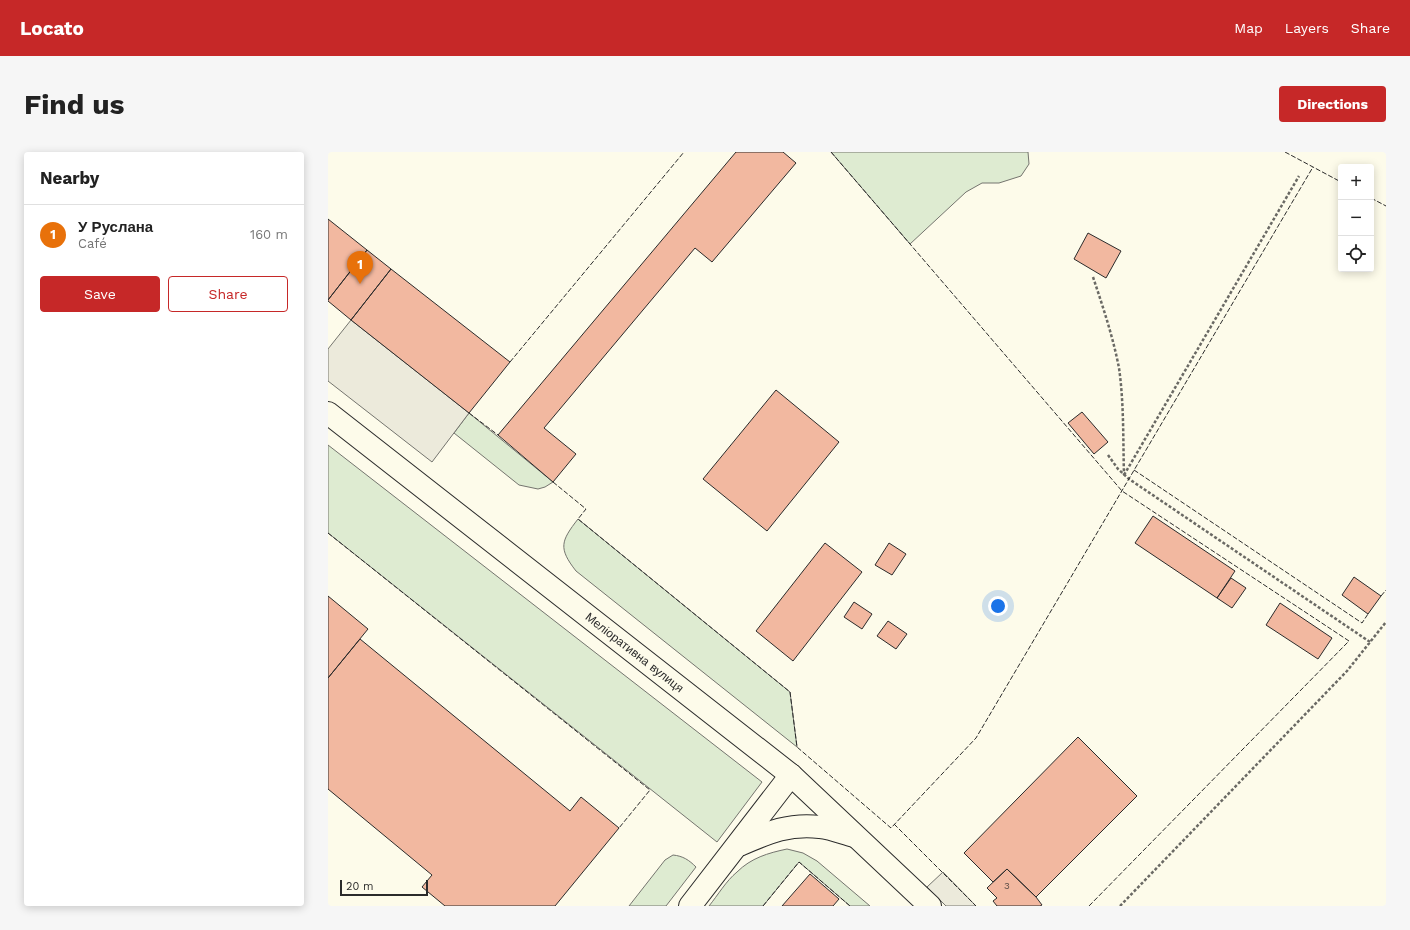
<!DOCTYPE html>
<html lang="en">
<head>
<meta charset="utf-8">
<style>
  :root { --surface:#fff; --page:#f6f6f6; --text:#222; --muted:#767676; --line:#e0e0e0; --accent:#c62828 }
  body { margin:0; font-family:"Work Sans",sans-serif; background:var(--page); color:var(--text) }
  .controls { position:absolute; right:12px; top:12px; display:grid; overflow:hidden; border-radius:4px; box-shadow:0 2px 10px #0003 }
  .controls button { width:36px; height:36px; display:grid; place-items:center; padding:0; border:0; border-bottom:1px solid var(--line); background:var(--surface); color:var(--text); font:20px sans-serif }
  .scale { position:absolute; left:12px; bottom:10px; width:88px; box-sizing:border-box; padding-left:4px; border:2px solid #2b2b2b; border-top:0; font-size:11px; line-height:14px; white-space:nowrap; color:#2b2b2b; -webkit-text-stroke:3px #fdfbea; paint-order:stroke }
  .you { position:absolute; left:670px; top:454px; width:14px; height:14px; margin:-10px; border:3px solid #fff; border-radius:50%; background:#1a73e8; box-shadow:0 0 0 6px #1a73e833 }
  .badge { display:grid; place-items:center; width:26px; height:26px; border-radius:50%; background:var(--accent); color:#fff; font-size:13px; font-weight:700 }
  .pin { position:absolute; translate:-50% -33px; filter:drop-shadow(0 1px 2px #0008) }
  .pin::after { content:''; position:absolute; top:21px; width:14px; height:12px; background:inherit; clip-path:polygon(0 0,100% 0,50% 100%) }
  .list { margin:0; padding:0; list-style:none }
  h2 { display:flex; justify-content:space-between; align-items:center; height:52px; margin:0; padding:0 16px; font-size:17px }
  h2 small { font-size:13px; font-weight:400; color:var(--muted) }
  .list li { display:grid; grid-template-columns:26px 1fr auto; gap:12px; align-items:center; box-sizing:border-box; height:60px; padding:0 16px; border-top:1px solid var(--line) }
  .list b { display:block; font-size:15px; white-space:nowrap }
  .list p { margin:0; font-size:13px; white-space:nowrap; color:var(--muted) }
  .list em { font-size:13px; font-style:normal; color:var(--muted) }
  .actions { display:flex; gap:8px; padding:12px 16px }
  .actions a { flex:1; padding:9px 0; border:1px solid var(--accent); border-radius:4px; text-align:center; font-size:14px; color:var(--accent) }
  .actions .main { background:var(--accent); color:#fff }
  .icon { flex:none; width:22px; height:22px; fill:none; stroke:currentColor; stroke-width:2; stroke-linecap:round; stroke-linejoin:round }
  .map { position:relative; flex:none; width:1058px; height:754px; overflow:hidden; border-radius:4px }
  header { display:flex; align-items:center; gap:24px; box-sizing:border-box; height:56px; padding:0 20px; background:var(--accent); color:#fff }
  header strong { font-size:19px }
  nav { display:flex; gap:22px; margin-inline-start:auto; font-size:14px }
  .intro { display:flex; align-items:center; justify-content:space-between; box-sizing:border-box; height:96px; padding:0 24px }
  h1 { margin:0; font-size:28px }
  .button { padding:10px 18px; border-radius:4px; background:var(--accent); color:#fff; font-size:14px; font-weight:700 }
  main { display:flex; gap:24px; padding:0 24px }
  aside { flex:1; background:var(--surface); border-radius:4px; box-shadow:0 2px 10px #0003 }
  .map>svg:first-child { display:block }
</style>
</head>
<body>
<header>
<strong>Locato</strong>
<nav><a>Map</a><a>Layers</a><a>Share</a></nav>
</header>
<div class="intro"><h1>Find us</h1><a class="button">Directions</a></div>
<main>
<aside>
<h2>Nearby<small></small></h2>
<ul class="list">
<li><span class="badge" style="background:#e8710a">1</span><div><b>У Руслана</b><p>Café</p></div><em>160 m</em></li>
</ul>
<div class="actions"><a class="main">Save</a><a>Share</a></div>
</aside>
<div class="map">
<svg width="1058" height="754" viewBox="0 0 1058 754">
  <rect width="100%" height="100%" fill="#fdfbea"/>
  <!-- green -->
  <path fill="#deebd1" stroke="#74746e" d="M503,0H700L701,12L693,24L671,31H654L638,40L582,92Z
    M141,261L225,330L217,335L210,337L191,333L126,281Z
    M0,293L434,630L389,690L0,381Z
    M250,367L462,540L469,595L248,419C230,396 233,389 250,367Z
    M459,697L475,701L489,709L542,754H522L471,710L435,754H381C390,743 398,729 409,720C423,706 440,701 459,697Z
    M345,703C355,704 361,708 368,715L338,754H301L337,708Z"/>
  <!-- parking -->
  <path fill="#eceadb" stroke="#74746e" d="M23,168L141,261L104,310L0,229V197Z
    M615,720L648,754H618L599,735Z"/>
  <!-- building -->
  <path fill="#f2b8a0" stroke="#2b2b2b" d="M408,0H455L468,11L384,110L367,96L216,276L248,302L225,330L170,283Z
    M0,67L39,98L0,148Z
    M760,81L793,99L778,126L746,107Z
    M39,98L63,117L23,168L0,149V148Z
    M63,117L182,210L141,261L23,168Z
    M448,238L511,290L439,379L375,327Z
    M754,260L780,290L766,302L740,271Z
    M825,364L907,419L889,446L807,391Z
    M497,391L534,420L465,509L428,479Z
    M561,391L578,402L564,423L547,413Z
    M1026,425L1053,444L1040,462L1014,443Z
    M903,426L918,436L904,456L889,446Z
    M0,444L40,477L0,526Z
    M526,450L544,462L534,477L516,465Z
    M952,451L1004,486L990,507L938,473Z
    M560,469L579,482L568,497L549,484Z
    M32,487L242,659L253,645L291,676L227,754H117L94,735L104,723L0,637V526Z
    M750,585L809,644L708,745L679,717L665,730L636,701Z
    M679,717L708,745L714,753L712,754H669L665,749L669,746L659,736Z
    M482,722L511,747L505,754H454Z"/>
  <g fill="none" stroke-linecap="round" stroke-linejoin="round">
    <!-- street casing -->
    <g stroke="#2b2b2b" stroke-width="24">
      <g id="street">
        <path id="s1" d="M0,261L463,623L602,754"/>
        <path d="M411,693C439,681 461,671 492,675C503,676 515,681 526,684"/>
        <path d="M362,754L463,623"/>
      </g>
    </g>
    <!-- path -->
    <path stroke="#6a6964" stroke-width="2.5" stroke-dasharray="3 2" stroke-linecap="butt" d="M765,125C775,155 785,185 791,216C796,251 795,288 796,323
      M780,303L790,317L801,327L1042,490
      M796,323L971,24
      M792,754L1019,519L1058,470"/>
    <!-- street -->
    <use href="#street" stroke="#fdfbea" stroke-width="22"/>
    <!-- fence -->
    <path stroke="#2b2b2b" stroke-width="1" stroke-dasharray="5 2" stroke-linecap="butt" d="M503,0L794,339L1021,489L761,754
      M957,0L1013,30
      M1043,46L1058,54
      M182,210L356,0
      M141,261L170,283
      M806,318L1034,471L1040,462
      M225,330L258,357L250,367L462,540L469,595L563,676L648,586L985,15
      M0,381L322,638L291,676
      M1053,444L1058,438
      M566,672L648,754
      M435,754L471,710L522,754"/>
  </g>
  <g text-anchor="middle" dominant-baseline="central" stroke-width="3" stroke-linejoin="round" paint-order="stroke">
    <!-- number labels -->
    <g font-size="10" fill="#5d4e48">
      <text x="679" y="733">3</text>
    </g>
    <!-- street labels -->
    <g font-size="12" fill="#2b2b2b" stroke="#fdfbea">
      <text stroke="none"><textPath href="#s1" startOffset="389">Меліоративна вулиця</textPath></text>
    </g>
  </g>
</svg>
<div class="controls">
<button>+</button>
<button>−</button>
<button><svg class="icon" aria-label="locate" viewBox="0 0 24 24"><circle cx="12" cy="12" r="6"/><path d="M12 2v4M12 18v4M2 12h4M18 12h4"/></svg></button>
</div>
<div class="scale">20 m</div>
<div class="you"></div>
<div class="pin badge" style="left:32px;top:132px;background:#e8710a">1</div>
</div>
</main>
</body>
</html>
